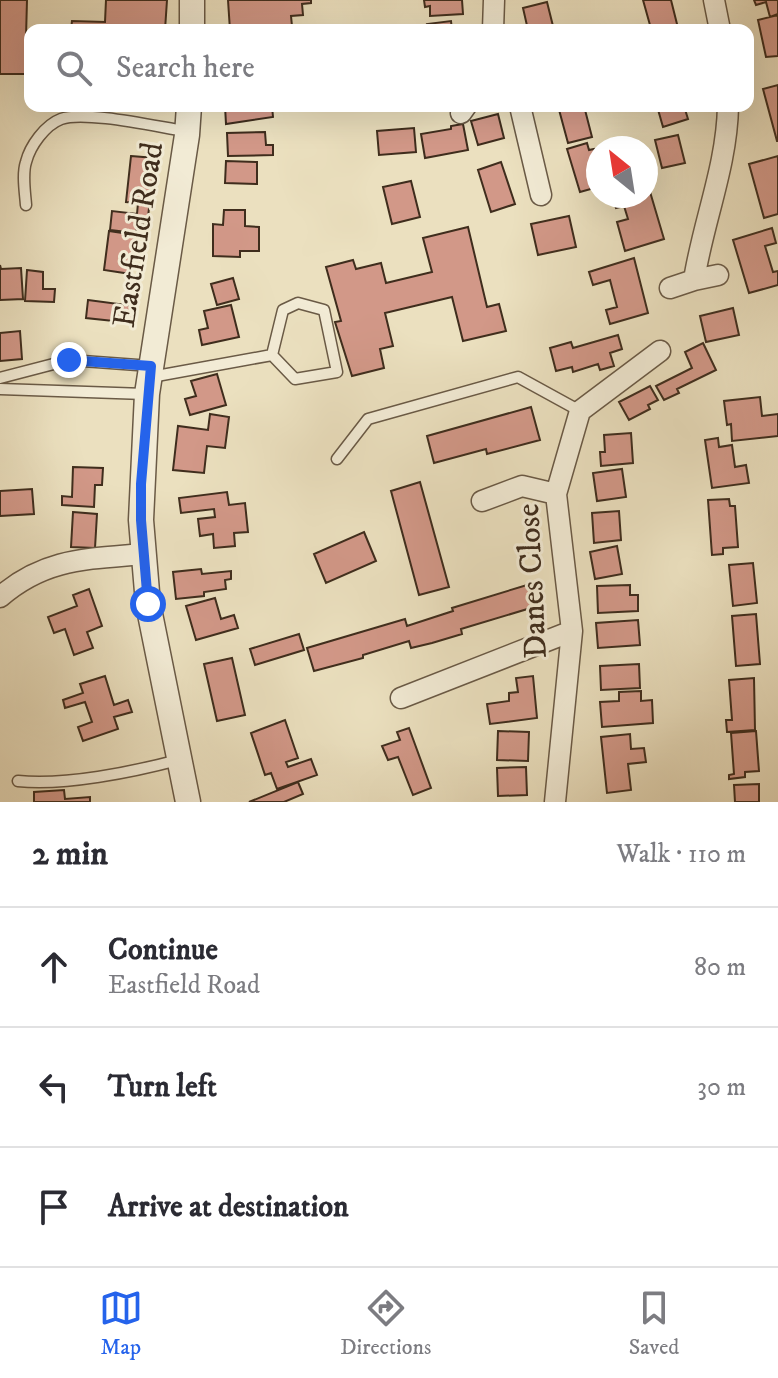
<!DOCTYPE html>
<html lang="en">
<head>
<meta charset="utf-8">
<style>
  :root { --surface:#fff; --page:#f7f7f7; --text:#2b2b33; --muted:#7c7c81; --line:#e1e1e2; --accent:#2563eb }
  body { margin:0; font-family:"IM FELL DW Pica",serif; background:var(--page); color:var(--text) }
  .compass { position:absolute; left:586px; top:136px; width:72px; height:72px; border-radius:50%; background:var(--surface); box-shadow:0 8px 32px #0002; rotate:330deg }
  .stop { position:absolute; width:24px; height:24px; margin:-18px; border:6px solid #2563eb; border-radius:50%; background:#fff }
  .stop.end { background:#2563eb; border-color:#fff; box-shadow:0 2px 8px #0008 }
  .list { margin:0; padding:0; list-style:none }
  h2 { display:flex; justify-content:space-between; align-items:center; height:104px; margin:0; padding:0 32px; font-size:34px }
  h2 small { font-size:26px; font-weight:400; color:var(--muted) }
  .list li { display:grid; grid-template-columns:52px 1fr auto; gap:24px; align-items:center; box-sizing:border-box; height:120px; padding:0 32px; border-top:2px solid var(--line) }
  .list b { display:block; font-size:30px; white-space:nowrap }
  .list p { margin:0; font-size:26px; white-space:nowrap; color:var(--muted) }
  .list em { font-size:26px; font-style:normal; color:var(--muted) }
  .icon { flex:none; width:44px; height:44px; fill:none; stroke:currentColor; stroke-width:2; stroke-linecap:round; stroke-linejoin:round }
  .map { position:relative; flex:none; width:778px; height:802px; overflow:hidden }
  .search { position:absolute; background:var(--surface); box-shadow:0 8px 32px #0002; left:24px; right:24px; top:24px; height:88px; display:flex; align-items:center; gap:20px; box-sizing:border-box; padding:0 28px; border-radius:16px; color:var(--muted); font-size:30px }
  .sheet { height:464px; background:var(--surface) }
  nav { display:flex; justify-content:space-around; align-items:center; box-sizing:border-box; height:112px; border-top:2px solid var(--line); background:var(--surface); font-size:22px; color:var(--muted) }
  nav a { display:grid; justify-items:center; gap:4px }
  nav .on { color:var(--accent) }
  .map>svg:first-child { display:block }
</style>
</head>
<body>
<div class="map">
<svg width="778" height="802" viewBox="0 0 778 802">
  <rect width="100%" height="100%" fill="#ebe0bf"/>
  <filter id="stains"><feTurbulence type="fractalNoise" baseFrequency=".0025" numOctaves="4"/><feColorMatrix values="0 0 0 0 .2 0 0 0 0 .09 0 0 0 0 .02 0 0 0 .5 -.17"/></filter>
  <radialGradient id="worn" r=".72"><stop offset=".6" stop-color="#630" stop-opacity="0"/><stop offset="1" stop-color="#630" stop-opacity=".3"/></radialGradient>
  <!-- building -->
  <path fill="#d29888" stroke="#3f2d1d" stroke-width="2" d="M0,0H27L25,74H0Z
    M106,0H167L165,30H71L72,21L105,22Z
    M228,0H311V3L302,4L303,15L291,16L292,26L230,30Z
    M424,0H462L463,14L430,16V6L425,7Z
    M643,0H671L678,28L642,30L641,28L650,25Z
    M754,0H778V14L770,17L766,2L756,5Z
    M547,2L554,30H528L523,8Z
    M778,15V56L766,57L758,20Z
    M451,21L452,30H428L427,24Z
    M778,85V141H777L763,89Z
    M225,106H272L273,117L226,124Z
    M558,106H584L592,137L568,143Z
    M657,106H684L688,119L663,127Z
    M498,114L504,138L478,145L471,121Z
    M463,124L468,150L425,158L421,134L451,129V126Z
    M414,128L416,152L379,155L377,131Z
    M265,132L266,145H273V155L228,156L227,133Z
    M678,135L685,163L662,168L655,140Z
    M587,143L589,150L594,149L598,164V187L580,192L567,149Z
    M131,156L155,158L147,225L137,223L136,233L110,230L112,211L137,214L138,203L126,202Z
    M778,156V214L764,218L749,164Z
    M226,161L257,162V184L225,183Z
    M501,162L515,204L491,212L478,170Z
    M411,181L420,217L392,224L383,187Z
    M646,185H648L664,239L625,251L617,222L628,219L624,206L616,208L612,196H646Z
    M224,210H245V226L259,227V251H240V257L213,256V224L223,225Z
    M569,216L576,247L538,255L531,224Z
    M468,227L487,307L499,304L506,331L463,341L452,297L385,313L393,346L380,349L384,368L352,376L335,322L341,321L326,267L353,260L356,269L381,263L386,283L432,272L423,238Z
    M772,228L776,243L765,246L773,272L778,271V285L749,293L733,240Z
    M109,231L136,235L131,274L104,270Z
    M634,258L648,313L610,324L606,310L617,307L610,280L593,285L589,272Z
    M0,265L1,269L21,268L23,299L0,300Z
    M27,270L43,272V289H55L54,302L25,301Z
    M233,278L239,299L217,305L211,284Z
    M88,300L134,306L132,323L86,318Z
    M231,305L239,337L202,345L199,330L208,328L204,311Z
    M733,308L739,335L706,342L700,316Z
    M20,331L22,359L0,361V333Z
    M618,335L622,349L610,353L614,366L600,370L598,364L573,372L572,367L556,371L550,348L571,342L573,348Z
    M703,343L716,370L677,389L679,393L664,400L656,386L692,368L685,352Z
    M217,374L226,405L190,415L185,399L196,396L191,381Z
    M650,386L658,400L648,405L650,409L629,420L619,402Z
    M760,397L762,416L778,414V436L732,441L731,424L727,425L724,401Z
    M531,407L540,440L487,454L486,449L434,463L427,436Z
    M210,414L229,417L225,448L207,446L204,473L173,470L178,426L208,430Z
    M631,433L633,463L601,466L600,452H605L604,435Z
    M718,438L719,447L732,445L735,467L746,465L749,483L712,488L705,440Z
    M73,467L103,468L102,485H95L94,507L62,505V496L72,497Z
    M622,469L626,497L597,501L593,473Z
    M420,482L449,587L419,595L391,491Z
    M32,489L34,514L0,516V491Z
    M227,492L229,505L245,503L248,532L234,533L235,546L214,548L213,534L200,536L198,519L215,517L214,509L181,513L179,498Z
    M729,499L730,506H735L738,547L723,548V554L712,555L708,500Z
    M619,511L621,540L594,543L592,513Z
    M73,512L97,514L95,548L71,547Z
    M364,532L376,561L326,583L314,554Z
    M617,546L622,574L595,579L590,552Z
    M753,563L757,603L733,606L729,565Z
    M201,569L202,574L231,571V579L225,580L226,589L204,592V596L176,599L173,572Z
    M527,585L534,607L461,629L462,634L432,643L411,648L409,641L363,655V658L314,671L307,648L405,619L407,626L453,611L452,608Z
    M630,585V595H638V611L598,613L597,586Z
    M89,589L102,626L87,632L93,648L74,655L65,629L54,633L48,617L77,606L73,595Z
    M215,598L221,619L234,615L238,628L196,640L186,606Z
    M756,614L760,664L736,666L732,616Z
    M638,620L640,645L598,648L596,623Z
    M299,634L304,650L255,665L250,649Z
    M232,658L245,715L217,721L204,664Z
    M639,664L640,688L601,690L600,666Z
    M105,676L114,705L128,700L132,712L114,717L118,729L83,741L78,727L92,722L85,702L65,708L63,700L83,693L80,684Z
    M533,676L537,718L490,724L487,704L509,701V693L518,692L516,678Z
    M754,678L755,730L727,732L726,720H732L729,680Z
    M641,691V701L652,700L653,723L602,727L600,702L619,701V692Z
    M285,720L298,758L286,762L288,767L311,759L317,775L277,789L271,773L265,775L251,733Z
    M409,728L431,788L413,795L398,757L388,760L382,746L400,740L397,732Z
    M498,731L529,732L528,761L497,760Z
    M756,731L759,771L745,772V777L729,779V775L734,774L731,733Z
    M630,734L631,749L644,748L646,762L628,764L631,790L607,793L601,737Z
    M526,767L527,795L498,796L497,768Z
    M298,782L303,794L284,802H249Z
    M759,784V802H735L734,785Z
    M64,790L65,799L90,797V802H34V792Z"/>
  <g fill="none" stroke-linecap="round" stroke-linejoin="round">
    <!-- service casing -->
    <g stroke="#6a5a46" stroke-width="13">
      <path id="service" d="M26,205C25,192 22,174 26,162C30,146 45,125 61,119C84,110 158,127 185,131
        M151,377L272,355L283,310L298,303L324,310L337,372L295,379L272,355
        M0,378L69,360L151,366
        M0,389L145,394
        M337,459L368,419L518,377L580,411
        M18,781C64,786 133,772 178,760"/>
    </g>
    <!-- minor casing -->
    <g stroke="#6a5a46" stroke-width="23">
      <path id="minor" d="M714,0L720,30
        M493,30L494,0
        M520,106L541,195
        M461,113L466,106
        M694,280L718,275
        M670,288L694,280C703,222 727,166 728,106
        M482,501L522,486L556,494
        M0,597C45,558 87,559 144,554
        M401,698L572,631
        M555,802L572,631L556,494L580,411L660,351"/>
    </g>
    <!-- tertiary casing -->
    <g stroke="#6a5a46" stroke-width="27">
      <path id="tertiary" d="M192,30V0
        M188,802L148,604L141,520L147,394L187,135L189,106"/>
    </g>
    <!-- service -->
    <use href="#service" stroke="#f2ebd5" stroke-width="10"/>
    <!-- minor -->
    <use href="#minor" stroke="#f2ebd5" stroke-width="20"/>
    <!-- tertiary -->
    <use href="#tertiary" stroke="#f2ebd5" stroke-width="24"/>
  </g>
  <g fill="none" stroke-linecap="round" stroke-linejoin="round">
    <!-- route -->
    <path stroke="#2563eb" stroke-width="10" d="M69,360L151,366L141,484V520L148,604"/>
  </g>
  <g text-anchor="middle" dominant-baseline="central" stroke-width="6" stroke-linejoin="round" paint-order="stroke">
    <!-- street labels -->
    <g font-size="32" fill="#3f2d1d" stroke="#f2ebd5">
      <text transform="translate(139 235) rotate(-81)">Eastfield Road</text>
      <text transform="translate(533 581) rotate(-93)">Danes Close</text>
    </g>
  </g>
  <rect width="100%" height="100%" filter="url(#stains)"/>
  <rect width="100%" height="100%" fill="url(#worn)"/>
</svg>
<svg class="compass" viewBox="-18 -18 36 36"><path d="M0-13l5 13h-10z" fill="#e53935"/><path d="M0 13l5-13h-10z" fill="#7c7c81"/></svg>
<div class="stop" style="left:148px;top:604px"></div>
<div class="stop end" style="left:69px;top:360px"></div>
<div class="search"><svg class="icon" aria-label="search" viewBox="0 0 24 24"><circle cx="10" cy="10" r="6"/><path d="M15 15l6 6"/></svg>Search here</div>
</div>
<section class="sheet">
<h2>2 min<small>Walk · 110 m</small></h2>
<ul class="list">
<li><svg class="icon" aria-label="ahead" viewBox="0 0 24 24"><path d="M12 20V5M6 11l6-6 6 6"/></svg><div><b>Continue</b><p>Eastfield Road</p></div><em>80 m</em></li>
<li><svg class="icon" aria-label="left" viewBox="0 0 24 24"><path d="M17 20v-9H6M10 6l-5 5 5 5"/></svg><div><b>Turn left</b></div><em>30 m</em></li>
<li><svg class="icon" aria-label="arrive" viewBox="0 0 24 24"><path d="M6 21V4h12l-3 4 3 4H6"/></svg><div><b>Arrive at destination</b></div></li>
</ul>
</section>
<nav>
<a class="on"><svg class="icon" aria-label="map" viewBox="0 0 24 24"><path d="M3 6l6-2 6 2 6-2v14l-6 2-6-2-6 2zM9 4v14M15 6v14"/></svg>Map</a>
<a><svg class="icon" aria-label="directions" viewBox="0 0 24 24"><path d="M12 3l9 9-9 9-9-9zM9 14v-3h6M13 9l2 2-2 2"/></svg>Directions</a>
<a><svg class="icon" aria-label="saved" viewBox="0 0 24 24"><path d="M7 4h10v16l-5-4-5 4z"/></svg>Saved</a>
</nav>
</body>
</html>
